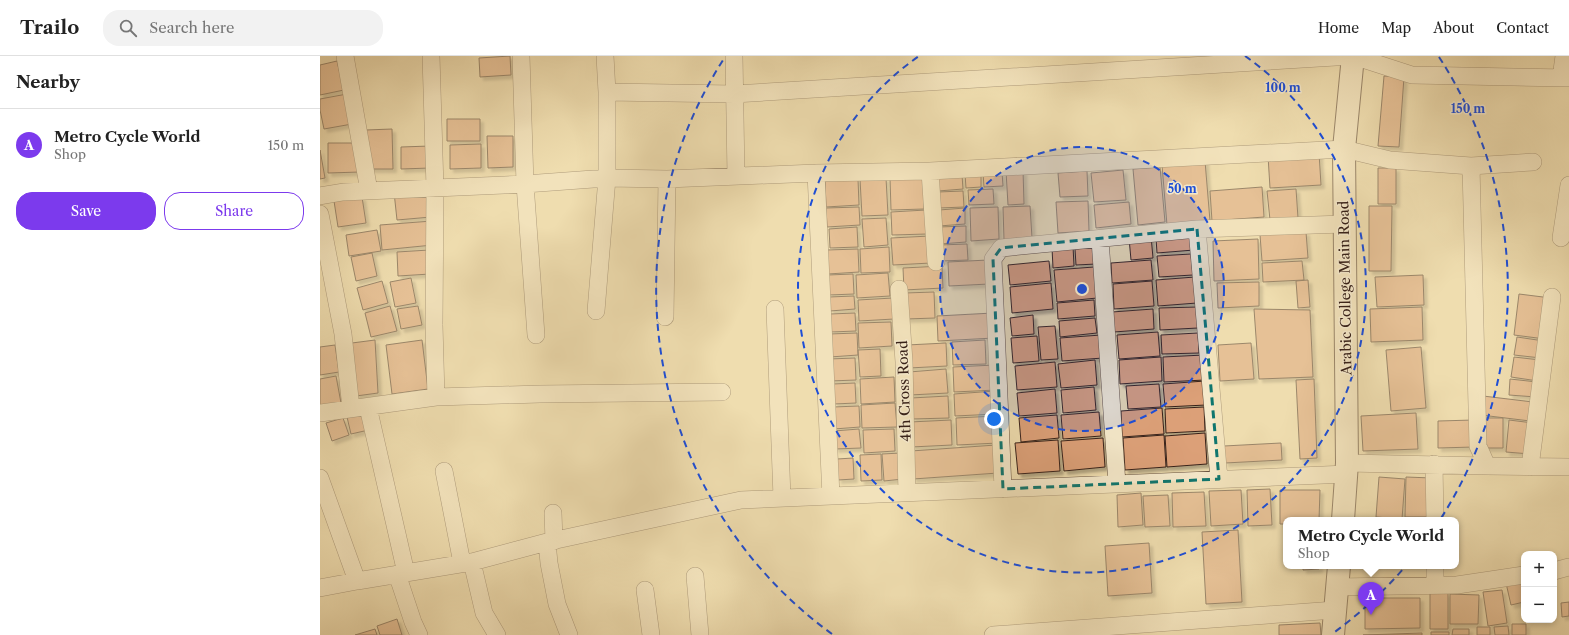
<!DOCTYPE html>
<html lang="en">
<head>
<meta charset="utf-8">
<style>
  :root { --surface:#fff; --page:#f2f2f2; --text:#222; --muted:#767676; --line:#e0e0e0; --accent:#7c3aed }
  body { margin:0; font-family:"Libre Caslon Text",serif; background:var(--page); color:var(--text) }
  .controls { position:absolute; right:12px; bottom:12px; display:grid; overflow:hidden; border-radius:8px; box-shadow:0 2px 6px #0003 }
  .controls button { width:36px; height:36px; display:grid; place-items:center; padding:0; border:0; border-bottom:1px solid var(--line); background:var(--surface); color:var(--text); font:20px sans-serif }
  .you { position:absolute; left:674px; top:363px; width:14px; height:14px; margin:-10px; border:3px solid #fff; border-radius:50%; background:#1a73e8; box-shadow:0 0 0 6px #1a73e833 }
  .badge { display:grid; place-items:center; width:26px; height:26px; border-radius:50%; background:var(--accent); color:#fff; font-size:13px; font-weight:700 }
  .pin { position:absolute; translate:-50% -33px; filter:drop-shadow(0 1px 2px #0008) }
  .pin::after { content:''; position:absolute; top:21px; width:14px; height:12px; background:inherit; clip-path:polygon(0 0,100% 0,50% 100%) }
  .popup { position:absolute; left:963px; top:461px; width:176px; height:52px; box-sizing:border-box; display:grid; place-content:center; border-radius:8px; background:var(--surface); filter:drop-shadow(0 1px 3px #0005); font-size:13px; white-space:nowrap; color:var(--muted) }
  .popup b { font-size:15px; color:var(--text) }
  .popup::after { content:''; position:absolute; left:50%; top:100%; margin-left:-8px; border:8px solid transparent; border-top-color:var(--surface) }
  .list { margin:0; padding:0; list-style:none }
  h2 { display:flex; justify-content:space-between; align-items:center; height:52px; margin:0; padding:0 16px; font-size:17px }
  h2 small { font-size:13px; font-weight:400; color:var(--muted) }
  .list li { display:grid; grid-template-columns:26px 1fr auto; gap:12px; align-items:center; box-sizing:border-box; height:72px; padding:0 16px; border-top:1px solid var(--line) }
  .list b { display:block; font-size:15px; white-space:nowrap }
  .list p { margin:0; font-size:13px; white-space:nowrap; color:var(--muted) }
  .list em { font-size:13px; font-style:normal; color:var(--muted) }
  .actions { display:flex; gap:8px; padding:12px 16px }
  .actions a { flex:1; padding:9px 0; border:1px solid var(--accent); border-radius:16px; text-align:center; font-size:14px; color:var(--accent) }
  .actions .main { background:var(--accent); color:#fff }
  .icon { flex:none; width:22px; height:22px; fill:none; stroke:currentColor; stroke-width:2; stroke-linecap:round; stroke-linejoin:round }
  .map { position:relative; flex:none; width:1249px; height:579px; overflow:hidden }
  header { display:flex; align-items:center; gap:24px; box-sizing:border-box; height:56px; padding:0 20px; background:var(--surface); border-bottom:1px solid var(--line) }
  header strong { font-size:19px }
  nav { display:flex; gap:22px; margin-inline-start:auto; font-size:14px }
  .search { width:280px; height:36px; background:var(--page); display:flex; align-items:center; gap:10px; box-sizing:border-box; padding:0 14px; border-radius:16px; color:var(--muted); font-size:15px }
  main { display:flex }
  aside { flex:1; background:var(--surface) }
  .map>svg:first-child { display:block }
</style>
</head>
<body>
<header>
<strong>Trailo</strong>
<div class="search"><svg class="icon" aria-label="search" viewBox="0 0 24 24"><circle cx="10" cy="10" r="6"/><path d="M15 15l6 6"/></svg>Search here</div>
<nav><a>Home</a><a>Map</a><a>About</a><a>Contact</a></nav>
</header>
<main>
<aside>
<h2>Nearby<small></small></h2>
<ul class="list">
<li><span class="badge">A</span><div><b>Metro Cycle World</b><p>Shop</p></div><em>150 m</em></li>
</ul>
<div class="actions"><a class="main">Save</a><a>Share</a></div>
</aside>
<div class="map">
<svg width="1249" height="579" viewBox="0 0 1249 579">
  <defs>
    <filter id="shadow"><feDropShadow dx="3.5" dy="3.5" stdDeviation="1" flood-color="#0004"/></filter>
  </defs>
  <rect width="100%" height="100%" fill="#efddaf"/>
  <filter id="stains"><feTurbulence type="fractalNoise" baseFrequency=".005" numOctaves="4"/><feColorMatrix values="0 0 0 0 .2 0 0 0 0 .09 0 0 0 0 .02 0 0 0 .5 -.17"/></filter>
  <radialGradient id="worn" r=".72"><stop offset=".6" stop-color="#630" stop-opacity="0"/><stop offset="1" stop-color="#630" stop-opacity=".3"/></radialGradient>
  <!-- building -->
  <path fill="#dca078" stroke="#372119" filter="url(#shadow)" d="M190,0L191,19L160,21L159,2Z
    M17,5L24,34L0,39V9Z
    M1064,20L1084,21L1079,91L1058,90Z
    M27,38L32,68L4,73L0,54V43Z
    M127,63H160V85H127Z
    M72,73L73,113H47L46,74Z
    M167,80H193V111L168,112Z
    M8,87H40V116L8,117Z
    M161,88V112L130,113V89Z
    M110,90V112L81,113V91Z
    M0,94L5,122L0,123Z
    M999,97L1001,129L950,132L948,100Z
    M885,105L890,165L847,169L842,109Z
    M840,111L845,166L818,169L813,113Z
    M1058,112H1076V148H1058Z
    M703,114L704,148L688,149L686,115Z
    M803,114L806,144L774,146L771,117Z
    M767,115L768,140L740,141L738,117Z
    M682,116L683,130L664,131L663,117Z
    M645,118H661V131L646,132Z
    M642,119L643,133L618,135L617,120Z
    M603,120L604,153L571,154L570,122Z
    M566,122L568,159L542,160L540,123Z
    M538,123L539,149L506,151L505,125Z
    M942,131L944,161L892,165L890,135Z
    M110,133L111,161L77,164L74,136Z
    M673,133L674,148L649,149L648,134Z
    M976,133L978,162L950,164L947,135Z
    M643,135L644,151L619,152L618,136Z
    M42,141L46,167L18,171L14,145Z
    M768,145L769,175L738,177L736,146Z
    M809,146L811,168L776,172L774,149Z
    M710,150L712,182L684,184L683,151Z
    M1049,150H1072L1071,215H1049Z
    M539,151L540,169L507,171L506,152Z
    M678,151L679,183L651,185L650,152Z
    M645,152V168L619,170V154Z
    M606,154L607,178L572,179L571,156Z
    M566,162L568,189L544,191L542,163Z
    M112,165L113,189L62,194L60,169Z
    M646,170V186L620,188L619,171Z
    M537,171L538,191L510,192L509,173Z
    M57,174L61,195L29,200L26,179Z
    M986,176L988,202L942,205L940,179Z
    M873,179L874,194L837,197L836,182Z
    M610,180L611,207L573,209L571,182Z
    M831,180L833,202L811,204L809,182Z
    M938,183L939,223L894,225L893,185Z
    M647,188L648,204L621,205L620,189Z
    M753,190L754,210L733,212L732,192Z
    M569,191L570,216L541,217L540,193Z
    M775,191L776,208L756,209L755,193Z
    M538,193L539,216L508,218L507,194Z
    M109,194L110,218L78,220L77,196Z
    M52,197L57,220L36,225L31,201Z
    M871,198L873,219L839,221L837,200Z
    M668,204L669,228L629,230L628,206Z
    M831,204L833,224L792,227L791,207Z
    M729,205L731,225L690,229L688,209Z
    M982,205L984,224L943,226L942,207Z
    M622,210L623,232L584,234L583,212Z
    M774,211L777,242L737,246L734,214Z
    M568,217L570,240L537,242L536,219Z
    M533,218L534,238L509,239L508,219Z
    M1103,219L1104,249L1057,251L1055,221Z
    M875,221L877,247L838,250L836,224Z
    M91,222L96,247L75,251L70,226Z
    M988,224L990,251L978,252L976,225Z
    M62,225L68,247L43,254L37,232Z
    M832,225L834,250L794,253L793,228Z
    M939,226V250L898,252L897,227Z
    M731,227L733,253L692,257L690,231Z
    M614,236L615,262L586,263L585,237Z
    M1199,238L1231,242L1225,283L1194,279Z
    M534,240L535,253L510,255L509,241Z
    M573,242L574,263L539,265L538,244Z
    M774,244L775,260L738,263L737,247Z
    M70,250L77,275L51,281L45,257Z
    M98,250L102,269L81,273L77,253Z
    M877,251L878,272L840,274L839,252Z
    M1102,251L1103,284L1051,286L1050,253Z
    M833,253L834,273L794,276L792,256Z
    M934,253L990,254L993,321L939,323Z
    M535,257L536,275L511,276L510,258Z
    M673,257L674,282L618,285L617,260Z
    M713,259L714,278L692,280L690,262Z
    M775,262L777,277L740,281L739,265Z
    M571,266L572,290L539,292L538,267Z
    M735,270L738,303L721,304L718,271Z
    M838,276L840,300L799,303L797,279Z
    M537,277L538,299L510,301L509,278Z
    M878,277L879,297L842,298L841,279Z
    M781,279L783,302L742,305L740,282Z
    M717,280L719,305L693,307L691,282Z
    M1197,281L1224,285L1221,302L1194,299Z
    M55,284L58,337L36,340L32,287Z
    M102,284L108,333L72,338L66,289Z
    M665,284L666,308L633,309L632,286Z
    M626,287L627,310L589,312L587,289Z
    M931,287L934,323L900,325L898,289Z
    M15,289L19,316L0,319V291Z
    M1101,291L1106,352L1071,355L1066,294Z
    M560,293L561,320L540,321L538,294Z
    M884,299L885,324L844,326L843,301Z
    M841,301L842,325L800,328L799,304Z
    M1194,301L1220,304L1218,325L1191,321Z
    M535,302L536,324L510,325L509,303Z
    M775,304L777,329L741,332L738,308Z
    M735,306L737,331L697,334L695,310Z
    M675,309L676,334L634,336L633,311Z
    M626,313L628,337L590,339L589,316Z
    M16,320L21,347L0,351V323Z
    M574,321L575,346L541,348L540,323Z
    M994,323L997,402L980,403L976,324Z
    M1190,323L1217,326L1216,341L1189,339Z
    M885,325L886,349L845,351L843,328Z
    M535,327L536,347L514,348L513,328Z
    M839,328L841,351L808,353L806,330Z
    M774,331L776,354L743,357L741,334Z
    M735,333L737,357L699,360L697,337Z
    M675,335L676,358L635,360L634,338Z
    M628,340L629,362L592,363L591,342Z
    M1163,340L1213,346L1210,365L1161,359Z
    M575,347L577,371L542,372L541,349Z
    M539,350L540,371L514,373L513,351Z
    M884,351L885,375L846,377L845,353Z
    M842,352L844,378L802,381L801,355Z
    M49,356L53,373L31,378L27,361Z
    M779,356L781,380L743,383L741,359Z
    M1096,357L1098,393L1043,395L1041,360Z
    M737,359L739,382L701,386L699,362Z
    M676,360L678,387L637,389L636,362Z
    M23,362L29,379L12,385L6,367Z
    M1162,362H1183V392H1161Z
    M631,364L632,389L591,391L590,366Z
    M1154,364V391L1118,392V365Z
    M1189,364L1213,367L1210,398L1186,396Z
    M539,373L541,392L515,393L514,375Z
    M574,373L575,395L544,397L543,374Z
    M885,377L887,408L847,411L845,380Z
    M844,379L846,411L805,414L803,382Z
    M783,382L785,411L744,415L741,385Z
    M738,384L740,415L698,418L695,387Z
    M961,387L962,404L905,407L904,390Z
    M676,389L678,417L593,423L591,395Z
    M581,397L583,423L564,425L562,398Z
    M561,398L562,424L541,425L540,399Z
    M533,402L534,423L518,424L517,403Z
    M1059,421L1085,423L1082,463L1056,461Z
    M1086,421L1112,422L1111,461H1085Z
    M950,433L952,469L928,470L927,434Z
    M921,434L923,468L891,470L889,435Z
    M960,434H1000L999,464H966V468H960Z
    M884,436L886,470L853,471L852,437Z
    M821,437L823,469L798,471L797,439Z
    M848,439L850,470L825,471L823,440Z
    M918,474L922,546L886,548L882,476Z
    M829,487L832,537L788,540L785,490Z
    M983,510H999V513L983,514Z
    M1204,526V546L1191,549L1186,527Z
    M1182,534L1187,567L1168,570L1163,536Z
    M1110,537H1128V573H1110Z
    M1130,538L1159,539L1158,568H1130Z
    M1045,542H1100V572L1045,573Z
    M1249,546V560L1242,561L1241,547Z
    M77,563L82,579H60L57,570Z
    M1000,567L1001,579H959V569Z
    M1192,568H1206V579H1192Z
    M1188,570L1189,579H1175L1174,571Z
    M1157,571H1170V579H1157Z
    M55,573L57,579H35Z
    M1133,573H1149V579H1132Z
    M1111,576H1129V579H1111Z
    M1102,577V579H1043Z"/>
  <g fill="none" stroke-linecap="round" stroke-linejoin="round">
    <!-- street casing -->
    <g stroke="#65503e" stroke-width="18">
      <path id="street" d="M25,0L49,135
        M111,0L115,132L114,269L116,341
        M201,0L205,128L216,279
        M414,0L416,120
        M1033,0L1092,19L1249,22
        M1241,22L1244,0
        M287,36L414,38L1032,0
        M610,115L616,206
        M496,117L511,440
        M0,140L23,136L205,128L287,122L347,123L496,117L610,115L1024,93L1070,104L1151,110L1213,106
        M0,158L23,278L31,352
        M877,173L899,423
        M1241,182L1249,129
        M780,183L797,428
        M579,233L584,306L587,437
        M455,253L462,442
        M276,255L287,122V36L285,0
        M345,261L347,123
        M48,351L86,517
        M0,357L116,341L220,338L402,336
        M1027,407L1167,410L1158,390L1151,110
        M1114,408L1115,464
        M1167,410L1249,411
        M1210,411L1232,241
        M124,415L142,507
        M0,422L37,525
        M683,433L673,203L681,192L877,173L1024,168
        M233,457L234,485
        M227,486L229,507L237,548L249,579
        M152,506L164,557L177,579
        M1115,510V529
        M1234,515L1249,511
        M77,518L93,566L99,579
        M375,520L380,579
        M1017,531L1137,529L1204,519
        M0,532L37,525L152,506L227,486L421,444L1027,418
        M325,534L331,579
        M673,579L1015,554"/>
    </g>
    <!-- secondary casing -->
    <g stroke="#372119" stroke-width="24">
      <path id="secondary" d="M1023,464L1027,407L1024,93L1033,0
        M1013,579L1019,510"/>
    </g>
    <!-- street -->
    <use href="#street" stroke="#f5e9cb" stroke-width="17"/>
    <!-- secondary -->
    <use href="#secondary" stroke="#f5e9cb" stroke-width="22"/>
  </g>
  <!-- marked area -->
  <path d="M0 0H1249V579H0ZM877,173L899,423L683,433L673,203L681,192Z" fill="#efddaf" fill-opacity=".55" fill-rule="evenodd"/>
  <path fill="none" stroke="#0f766e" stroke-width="3" stroke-dasharray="8 5" stroke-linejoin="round" d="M877,173L899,423L683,433L673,203L681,192Z"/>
  <!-- distance rings -->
  <circle cx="762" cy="233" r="142" fill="#1d4ed8" fill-opacity=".12"/>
  <g fill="none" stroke="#1d4ed8" stroke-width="2" stroke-dasharray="7 5">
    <circle cx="762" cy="233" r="142"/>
    <path d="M925 0A284 284 0 1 1 599 0"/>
    <path d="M512 578A426 426 0 0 1 405 1M1119 1A426 426 0 0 1 1012 578"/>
  </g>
  <g text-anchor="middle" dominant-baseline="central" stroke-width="3" stroke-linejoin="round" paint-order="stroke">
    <!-- street labels -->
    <g font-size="14" fill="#372119" stroke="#f5e9cb">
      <text transform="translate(1025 232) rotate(-91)">Arabic College Main Road</text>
      <text transform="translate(584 335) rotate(-92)">4th Cross Road</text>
    </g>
  </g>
  <circle cx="762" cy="233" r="6" fill="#1d4ed8" stroke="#f5e9cb" stroke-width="2"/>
  <g font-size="12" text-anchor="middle" font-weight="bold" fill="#1d4ed8" stroke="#f5e9cb" stroke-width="3" stroke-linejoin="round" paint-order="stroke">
    <text x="963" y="36">100 m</text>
    <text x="1148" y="57">150 m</text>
    <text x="862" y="137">50 m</text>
  </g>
  <rect width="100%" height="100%" filter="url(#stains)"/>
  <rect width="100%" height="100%" fill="url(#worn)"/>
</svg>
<div class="controls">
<button>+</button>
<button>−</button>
</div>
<div class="you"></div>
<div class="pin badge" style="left:1051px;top:559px">A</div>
<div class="popup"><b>Metro Cycle World</b>Shop</div>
</div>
</main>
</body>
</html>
